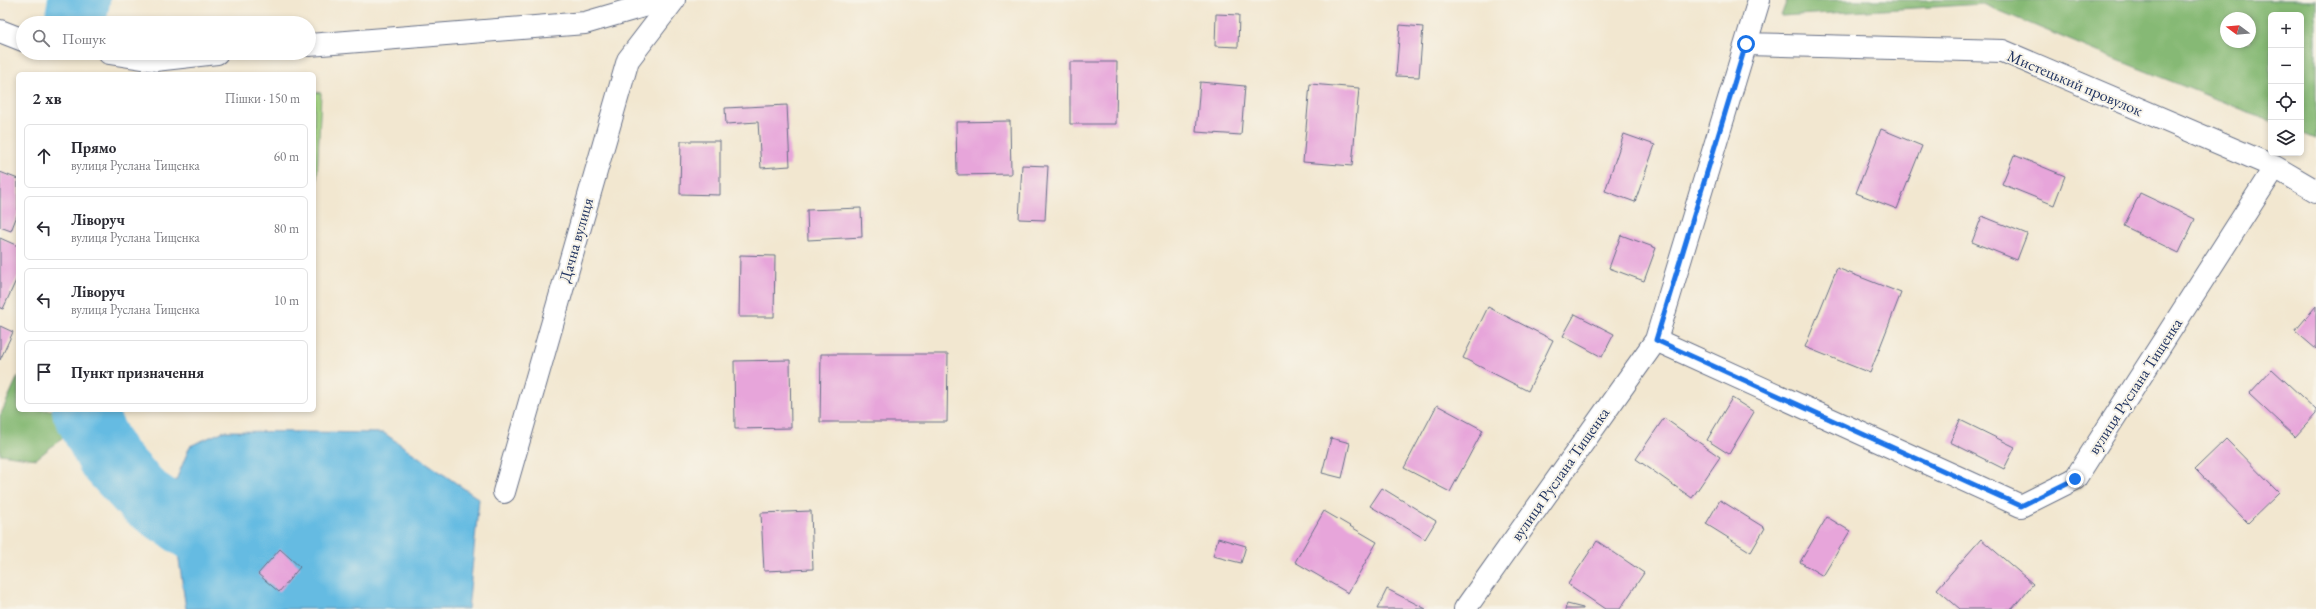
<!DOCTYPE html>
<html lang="uk">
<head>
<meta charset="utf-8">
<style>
  :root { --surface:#fff; --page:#f2f2f3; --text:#2b2b33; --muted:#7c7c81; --line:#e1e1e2 }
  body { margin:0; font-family:"EB Garamond",serif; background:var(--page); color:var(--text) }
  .controls { position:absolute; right:12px; top:12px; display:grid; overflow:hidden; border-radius:6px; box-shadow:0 2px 6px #0003 }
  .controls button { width:36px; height:36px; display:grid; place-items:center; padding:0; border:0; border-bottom:1px solid var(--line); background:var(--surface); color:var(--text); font:20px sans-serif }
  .compass { position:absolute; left:2220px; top:12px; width:36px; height:36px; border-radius:50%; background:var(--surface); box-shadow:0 2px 6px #0003; rotate:286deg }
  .stop { position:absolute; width:12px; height:12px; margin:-9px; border:3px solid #1a73e8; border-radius:50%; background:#fff }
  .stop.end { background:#1a73e8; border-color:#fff; box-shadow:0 1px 4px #0008 }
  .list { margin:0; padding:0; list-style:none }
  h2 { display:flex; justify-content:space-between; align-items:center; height:52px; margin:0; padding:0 16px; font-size:17px }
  h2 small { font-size:13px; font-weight:400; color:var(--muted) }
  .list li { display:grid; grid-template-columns:26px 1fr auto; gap:12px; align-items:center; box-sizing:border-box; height:64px; margin:0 8px 8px; padding:0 8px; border:1px solid var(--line); border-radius:6px }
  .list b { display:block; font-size:15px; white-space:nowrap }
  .list p { margin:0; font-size:13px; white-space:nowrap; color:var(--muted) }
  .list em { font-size:13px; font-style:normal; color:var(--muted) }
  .icon { flex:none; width:22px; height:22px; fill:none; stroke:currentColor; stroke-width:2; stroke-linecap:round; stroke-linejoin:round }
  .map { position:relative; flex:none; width:2316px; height:609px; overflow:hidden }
  .search { position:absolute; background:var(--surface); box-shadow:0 2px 6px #0003; left:16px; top:16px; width:300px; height:44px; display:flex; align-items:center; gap:10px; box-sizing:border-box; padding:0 14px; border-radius:22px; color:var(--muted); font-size:15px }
  .panel { position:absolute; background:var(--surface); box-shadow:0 2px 6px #0003; left:16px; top:72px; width:300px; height:340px; border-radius:6px }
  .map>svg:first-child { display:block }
</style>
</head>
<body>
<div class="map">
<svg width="2316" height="609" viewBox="0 0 2316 609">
  <rect width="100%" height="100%" fill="#f7f3e8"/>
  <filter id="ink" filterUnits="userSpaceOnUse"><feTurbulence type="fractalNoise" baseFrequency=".025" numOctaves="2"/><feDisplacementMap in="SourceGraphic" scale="8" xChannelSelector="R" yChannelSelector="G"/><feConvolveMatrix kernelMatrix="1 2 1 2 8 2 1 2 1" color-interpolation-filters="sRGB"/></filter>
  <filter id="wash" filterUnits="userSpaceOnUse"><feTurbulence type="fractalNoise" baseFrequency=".012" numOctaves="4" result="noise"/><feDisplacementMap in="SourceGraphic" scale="16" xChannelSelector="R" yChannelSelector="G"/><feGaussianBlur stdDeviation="0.9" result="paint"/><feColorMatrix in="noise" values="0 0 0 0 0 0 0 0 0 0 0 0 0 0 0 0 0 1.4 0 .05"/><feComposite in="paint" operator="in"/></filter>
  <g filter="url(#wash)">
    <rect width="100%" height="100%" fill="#f2e7d0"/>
    <!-- green -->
    <path fill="#a9d987" stroke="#628472" d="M314,92L321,93L314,239Z"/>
    <!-- forest -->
    <path fill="#86b974" stroke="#507469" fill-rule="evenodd" d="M1787,0H2316V139L2301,133V15H2271V121L2110,57L1983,4L1781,16ZM2226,18H2250V42H2226Z
      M18,376V410H101L70,432L36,459L0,454V416Z"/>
    <!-- water -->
    <path fill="#65bbe2" stroke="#4075a0" d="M224,431L384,433L479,499L468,609H186L175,532L125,489L121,467L174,485L190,446Z"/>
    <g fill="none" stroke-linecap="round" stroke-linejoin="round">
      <!-- river -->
      <path stroke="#65bbe2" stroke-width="62" d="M75,23L79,0
        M83,410L108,458L144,497L205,538L247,609"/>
    </g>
    <g id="blocks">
      <!-- building -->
      <path fill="#e7a5da" d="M1216,14L1239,15L1238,47L1215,46Z
        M1400,25L1423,27L1419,77L1396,76Z
        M1070,62H1117L1116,124H1070Z
        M1200,82L1245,86L1241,135L1196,132Z
        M1310,84L1359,88L1352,166L1303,162Z
        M787,105L790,166L761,168L758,122L726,124L725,108Z
        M1010,121L1011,174L957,175L956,122Z
        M1881,129L1922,146L1897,209L1856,193Z
        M1624,134L1655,145L1635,202L1605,191Z
        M681,141H720V195L680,194Z
        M2014,155L2065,176L2054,205L2002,184Z
        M1022,165L1048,166L1045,220L1019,219Z
        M0,172L18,179V213L11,231L0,227Z
        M2140,193L2195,219L2179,253L2124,226Z
        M861,208L862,237L808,240L807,210Z
        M1982,216L2027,234L2017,260L1972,242Z
        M1621,235L1656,248L1644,281L1609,268Z
        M0,238L18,246V276L3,309L0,308Z
        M740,255L775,256L774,317H739Z
        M1837,268L1901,293L1870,373L1805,347Z
        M2316,306V349L2295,331Z
        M1488,307L1553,340L1528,391L1463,358Z
        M1575,314L1614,334L1602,357L1563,336Z
        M0,326L13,332L0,360Z
        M821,354H948L947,422H820Z
        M790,360L791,428L735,429L734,361Z
        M2272,369L2316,410V414L2295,437L2249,394Z
        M1732,398L1754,412L1729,454L1707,440Z
        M1437,405L1483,430L1450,492L1404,468Z
        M1664,418L1720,457L1692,498L1636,459Z
        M1960,420L2015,447L2004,469L1950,442Z
        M1331,438L1350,443L1342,478L1322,473Z
        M2226,439L2279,493L2248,523L2195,469Z
        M1382,488L1436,521L1425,539L1370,506Z
        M1720,500L1765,528L1751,552L1706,524Z
        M811,511L813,569L764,571L761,513Z
        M1324,511L1377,542L1348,593L1295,562Z
        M1827,517L1850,531L1823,576L1800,562Z
        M1218,538L1246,546L1241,563L1213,556Z
        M1981,539L2033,584L2012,609H1960L1937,589Z
        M1597,541L1644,573L1620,609H1605L1568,584Z
        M280,549L300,567L279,592L258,574Z
        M1387,589L1426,609H1377Z
        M1567,604L1583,608V609H1565Z"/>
    </g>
  </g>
  <g filter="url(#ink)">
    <use href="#blocks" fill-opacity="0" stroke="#666f86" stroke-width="1"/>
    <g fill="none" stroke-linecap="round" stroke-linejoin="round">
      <!-- minor casing -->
      <g stroke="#666f86" stroke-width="24">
        <path id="minor" d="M0,31L23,40
          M1746,44L2003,51L2275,167L2316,191
          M309,45L585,23L664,0
          M109,53L155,60L217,53
          M1656,340L2021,506L2075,479L2275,167
          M504,492L628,60L674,0
          M1465,609L1656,340L1759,0"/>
      </g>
      <!-- minor -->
      <use href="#minor" stroke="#fff" stroke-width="22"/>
    </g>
  </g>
  <g fill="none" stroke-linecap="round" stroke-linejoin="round" filter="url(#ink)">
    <!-- route -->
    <path stroke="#1a73e8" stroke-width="5" d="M1746,44L1656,340L2021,506L2075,479"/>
  </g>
  <g text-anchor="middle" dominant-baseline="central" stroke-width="4" stroke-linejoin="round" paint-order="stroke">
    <!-- street labels -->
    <g font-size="16" fill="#1b2f5e" stroke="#f7f3e8">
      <text transform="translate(2075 83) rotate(23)">Мистецький провулок</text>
      <text transform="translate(576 240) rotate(-74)">Дачна вулиця</text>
      <text transform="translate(2135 386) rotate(-57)">вулиця Руслана Тищенка</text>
      <text transform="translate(1560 474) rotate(-55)">вулиця Руслана Тищенка</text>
    </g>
  </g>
</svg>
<div class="controls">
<button>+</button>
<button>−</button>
<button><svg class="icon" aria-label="locate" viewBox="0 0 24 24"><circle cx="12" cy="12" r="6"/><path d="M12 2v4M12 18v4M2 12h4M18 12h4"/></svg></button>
<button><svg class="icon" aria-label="layers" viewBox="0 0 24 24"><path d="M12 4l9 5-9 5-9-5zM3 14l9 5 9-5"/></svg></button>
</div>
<svg class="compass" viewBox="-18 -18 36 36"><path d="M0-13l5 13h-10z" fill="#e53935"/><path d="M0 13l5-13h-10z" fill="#7c7c81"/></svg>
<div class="stop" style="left:1746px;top:44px"></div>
<div class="stop end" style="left:2075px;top:479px"></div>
<div class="search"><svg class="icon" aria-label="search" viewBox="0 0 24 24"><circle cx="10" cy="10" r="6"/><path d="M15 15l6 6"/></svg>Пошук</div>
<section class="panel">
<h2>2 хв<small>Пішки · 150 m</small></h2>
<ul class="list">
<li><svg class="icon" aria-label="ahead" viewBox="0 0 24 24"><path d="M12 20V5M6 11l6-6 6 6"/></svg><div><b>Прямо</b><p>вулиця Руслана Тищенка</p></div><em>60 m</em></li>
<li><svg class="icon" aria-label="left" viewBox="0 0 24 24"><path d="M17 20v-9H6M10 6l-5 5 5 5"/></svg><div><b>Ліворуч</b><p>вулиця Руслана Тищенка</p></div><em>80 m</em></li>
<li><svg class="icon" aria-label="left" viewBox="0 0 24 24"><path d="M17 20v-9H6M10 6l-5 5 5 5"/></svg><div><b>Ліворуч</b><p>вулиця Руслана Тищенка</p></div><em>10 m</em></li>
<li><svg class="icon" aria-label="arrive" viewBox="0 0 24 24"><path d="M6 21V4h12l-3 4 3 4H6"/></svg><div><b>Пункт призначення</b></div></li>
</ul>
</section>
</div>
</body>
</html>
